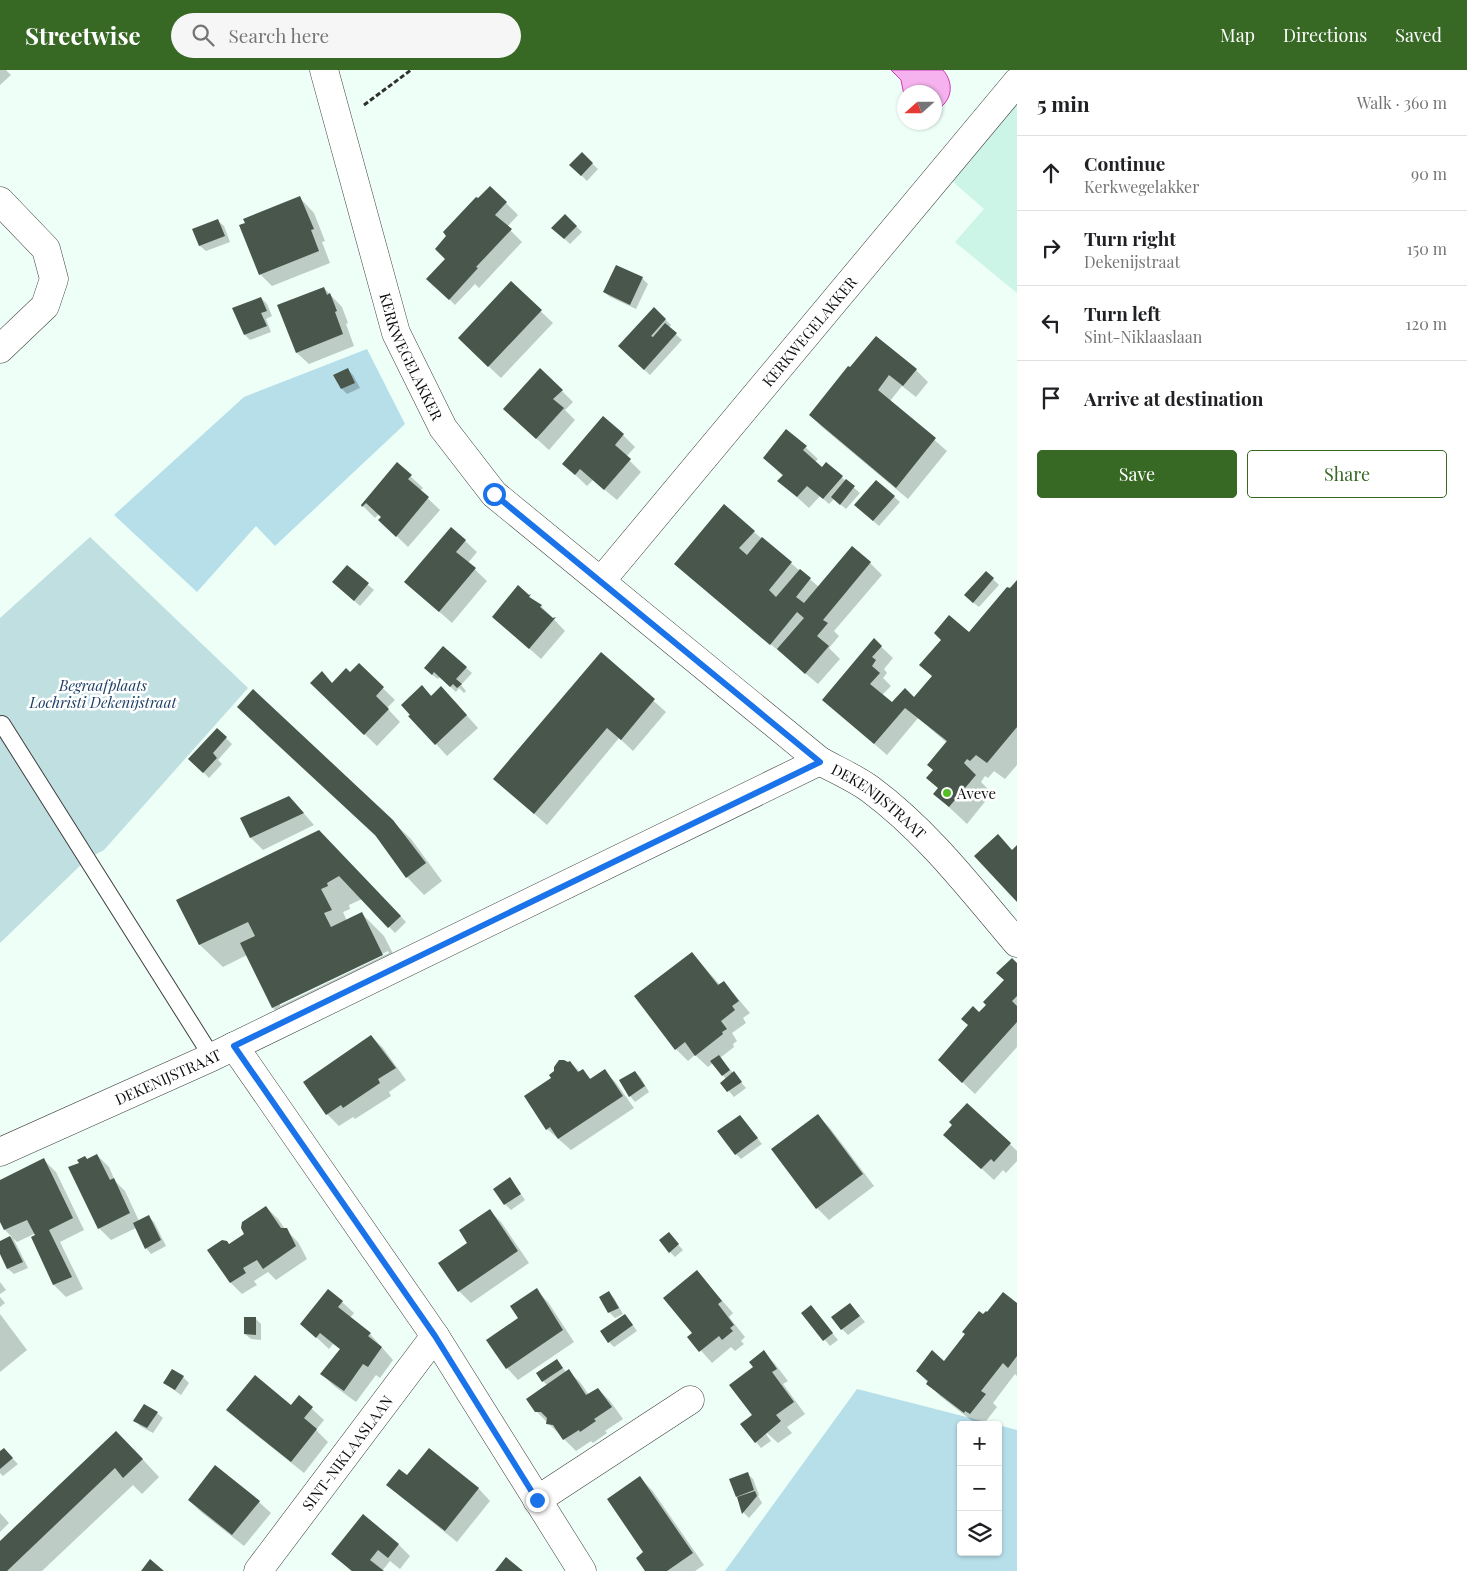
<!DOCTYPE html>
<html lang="en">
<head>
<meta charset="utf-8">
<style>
  :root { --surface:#fff; --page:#f6f6f6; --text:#202124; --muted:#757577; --line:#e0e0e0; --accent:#376824 }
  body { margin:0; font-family:"Playfair Display",serif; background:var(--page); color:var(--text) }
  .controls { position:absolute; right:15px; bottom:15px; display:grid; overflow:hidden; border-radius:5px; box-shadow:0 1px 4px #0004 }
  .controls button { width:45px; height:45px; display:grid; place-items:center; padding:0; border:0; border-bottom:1px solid var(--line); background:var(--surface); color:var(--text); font:25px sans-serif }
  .compass { position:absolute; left:897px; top:15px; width:45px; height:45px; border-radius:50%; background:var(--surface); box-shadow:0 1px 4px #0004; rotate:249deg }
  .stop { position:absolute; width:15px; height:15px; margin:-11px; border:4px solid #1a73e8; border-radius:50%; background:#fff }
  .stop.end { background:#1a73e8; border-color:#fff; box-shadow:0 1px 5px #0008 }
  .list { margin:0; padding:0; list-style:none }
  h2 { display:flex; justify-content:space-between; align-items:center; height:65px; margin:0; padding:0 20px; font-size:21px }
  h2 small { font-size:16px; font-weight:400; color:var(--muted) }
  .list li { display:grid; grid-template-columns:32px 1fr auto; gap:15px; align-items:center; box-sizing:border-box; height:75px; padding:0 20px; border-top:1px solid var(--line) }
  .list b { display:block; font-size:19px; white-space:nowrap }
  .list p { margin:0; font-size:16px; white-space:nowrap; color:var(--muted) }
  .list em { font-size:16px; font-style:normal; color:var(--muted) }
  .actions { display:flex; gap:10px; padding:15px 20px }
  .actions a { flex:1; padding:11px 0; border:1px solid var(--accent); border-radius:5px; text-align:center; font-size:18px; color:var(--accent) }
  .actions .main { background:var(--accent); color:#fff }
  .icon { flex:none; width:28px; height:28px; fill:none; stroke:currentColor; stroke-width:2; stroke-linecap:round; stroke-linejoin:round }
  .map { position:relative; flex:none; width:1017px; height:1501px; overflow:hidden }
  header { display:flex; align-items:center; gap:30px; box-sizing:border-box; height:70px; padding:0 25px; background:var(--accent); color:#fff }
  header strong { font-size:24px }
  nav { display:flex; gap:28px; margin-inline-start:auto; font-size:18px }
  .search { width:350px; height:45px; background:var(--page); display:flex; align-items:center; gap:12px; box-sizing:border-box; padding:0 18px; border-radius:28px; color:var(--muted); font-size:19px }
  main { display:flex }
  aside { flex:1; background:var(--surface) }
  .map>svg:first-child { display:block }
</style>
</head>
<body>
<header>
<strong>Streetwise</strong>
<div class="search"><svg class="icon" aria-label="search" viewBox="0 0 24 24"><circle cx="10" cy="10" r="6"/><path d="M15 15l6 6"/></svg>Search here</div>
<nav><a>Map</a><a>Directions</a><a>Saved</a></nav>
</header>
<main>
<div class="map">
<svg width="1017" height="1501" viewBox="0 0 1017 1501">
  <rect width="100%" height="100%" fill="#edfff7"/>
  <!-- farmland -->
  <path fill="#cdf5e7" d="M1017,31V223L955,172L984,139L951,110Z"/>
  <!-- green -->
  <path fill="#b7dfe9" d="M367,279L405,354L275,476L256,456L197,522L114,445L244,327Z
    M857,1319L998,1355H961V1482H998V1355L1017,1360V1501H725Z"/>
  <!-- cemetery -->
  <path fill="#bfdfe1" d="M90,467L248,618L104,780L87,789L0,873V548Z"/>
  <!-- water -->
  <path fill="#f6b2ef" stroke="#ce38ba" d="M891,0H943C955,14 952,32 935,41L934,22H904V25L901,10Z"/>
  <!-- shadow -->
  <path fill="#0003" fill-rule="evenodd" d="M0,0H6L11,5L0,15Z
    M582,84L598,99L587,111L571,95Z
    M300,128L314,143L325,171L322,172L330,193L272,216L260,204Z
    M506,133L518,145L507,157L522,172L479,218L475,214L455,235L428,208Z
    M565,145L582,162L570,174L553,158Z
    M218,151L224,156L230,172L206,181L200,176L194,160Z
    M616,197L642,208L648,214L636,239L610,227L604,222Z
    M511,213L553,253L501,308L471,280Z
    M324,218L342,237L348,253L346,254L354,276L309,294L297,283Z
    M261,228L267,234L272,246L266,249L271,262L250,270L245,265Z
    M654,239L671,255L669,258L682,270L650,305L625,282Z
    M876,268L916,300L928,312L916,327L902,316L890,331L947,381L908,429L822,357L810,345Z
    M348,300L353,305L360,318L347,324L342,319Z
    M562,321L573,332L565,340L575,350L549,380L517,351Z
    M787,360L818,389L815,392L822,399L826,394L860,423L846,439L834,429L829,434L820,426L809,438L779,411L783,406L764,388Z
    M623,365L635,377L626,387L641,402L617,430L593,410L587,416L564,394Z
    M397,394L423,418L420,421L440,440L408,477L380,450L382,447L379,444L375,448L362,435Z
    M876,411L900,432L879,456L861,440Z
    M451,458L477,482L468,493L487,511L452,553L406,512Z
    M754,462L819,517L870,493L882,505L834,561L839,566L829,578L840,589L818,614L688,505Z
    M347,497L374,520L360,536L339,517Z
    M986,502L999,515L979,537L971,531Z
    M1017,512V695L1005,709L994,701L988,708L985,706L981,712L992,723L967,754L935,724L939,719L928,708L935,700L947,673L918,648L887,685L824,630L874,570L893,588L884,599L887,603L883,608L891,616L882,625L892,634L914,629L969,564Z
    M518,517L541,536L565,561L541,589L494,547Z
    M443,577L472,603L461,615L466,621L464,623L459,618L456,622L440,607L438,609L431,604Z
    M601,584L666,642L633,681L619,668L547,755L495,709Z
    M359,595L395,630L387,638L400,652L377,676L324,625L322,603L333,614L350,604Z
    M422,617L432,626L453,630L478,658L447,686L436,674Z
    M256,655L392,751L411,769L442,811L424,825L407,807L379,769Z
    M217,659L232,674L218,690L222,694L209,708L190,689Z
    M300,739L314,755L263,780L251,768L242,749Z
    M342,785L406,852L395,863L362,829L349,835L350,839L343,842L347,851L362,844L384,866L405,907L295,960L273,938L247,885L223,897L200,875L178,830ZM388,881L389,883L280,936V933Z
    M692,883L720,915L723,913L735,925L750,943L743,948L746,953L732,963L737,971L733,974L734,977L720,988L746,1018L734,1027L722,1013L726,1009L713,993L708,997L695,985L688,991L676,979Z
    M1017,895V977L975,1024L939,990L988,935Z
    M371,966L383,978L406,1010L389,1022L391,1026L355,1049L353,1047L339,1056L327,1044L305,1012Z
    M570,992L580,1002L583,1001L592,1010L605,1001L616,1013L634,1038L571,1080L547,1059L553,1009L555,1002Z
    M635,1002L641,1008L649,1022L635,1032L630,1026Z
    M740,1046L762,1074L741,1089L736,1084Z
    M818,1046L830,1058L874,1116L829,1150L817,1138L773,1080Z
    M1010,1074L1017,1081V1091L1006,1103L1003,1100L994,1110L957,1076Z
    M97,1085L109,1097L115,1111L125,1121L139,1151L149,1147L154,1152L166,1176L151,1184L146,1178L136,1158L111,1170L99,1158L80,1093L85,1087L88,1090Z
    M44,1090L56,1102L84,1160L60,1172L83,1219L66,1227L54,1215L32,1168L37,1165L36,1163L17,1172L13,1168L28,1198L14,1204L8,1199L0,1181V1172L12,1167L5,1160L0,1149V1112Z
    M510,1109L525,1130L511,1140L505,1134Z
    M266,1137L278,1149L285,1159L298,1172L307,1189L276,1210L268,1202L254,1211L257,1215L242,1224L231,1213L229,1175L246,1164Z
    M489,1140L501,1152L529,1193L471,1233L459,1221L469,1173Z
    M674,1170L683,1180L675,1187L670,1182Z
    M697,1202L733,1243L729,1247L745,1267L741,1271L744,1274L735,1281L731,1277L712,1293L689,1267L694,1264Z
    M0,1212L6,1220L0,1224Z
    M536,1220L548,1232L574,1272L518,1310L507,1298L520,1248Z
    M609,1223L614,1228L623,1244L615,1248L609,1242Z
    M0,1227L5,1233L0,1237Z
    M342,1232L354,1243L350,1248L370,1264L393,1290L380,1308L376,1305L356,1332L334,1316L322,1304L341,1280L333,1274L329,1279L302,1254Z
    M850,1234L865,1252L848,1265L842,1259Z
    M1017,1235V1306L1015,1304L993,1333L997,1337L983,1355L977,1352L976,1354L940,1326L917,1301L944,1293L983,1246Z
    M803,1243H816L838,1270L830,1276Z
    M0,1244L27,1280L0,1302Z
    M255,1248L261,1254V1270L251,1269L245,1264Z
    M630,1251L637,1261L614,1277L609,1272Z
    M764,1282L775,1294L788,1311L783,1314L805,1344L787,1357L792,1363L778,1373L767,1363L766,1364L771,1371L761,1378L756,1372L755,1297Z
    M556,1290L566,1302L568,1301L580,1312L589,1325L598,1319L610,1331L623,1349L605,1361L607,1363L593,1373L591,1371L576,1381L536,1341L547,1315L543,1311Z
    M183,1307L189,1313L181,1325L164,1313Z
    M299,1327L324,1350L316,1360L328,1372L304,1403L240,1352L228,1340L291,1336Z
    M157,1343L163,1348L153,1363L140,1356L135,1350Z
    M134,1380L159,1407L142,1424L133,1415L42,1501H0V1473Z
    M429,1380L479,1419L490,1431L457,1472L400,1426L388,1414L408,1407Z
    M0,1382L9,1385L18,1394L3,1406L0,1403Z
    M747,1403L753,1409L759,1425L758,1426L762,1433L749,1448L744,1443L737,1426Z
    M640,1408L652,1420L704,1495L695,1501H647Z
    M189,1430L259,1432L271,1443L244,1476L201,1442Z
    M0,1443L9,1453L0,1462Z
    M363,1446L399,1475L410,1486L400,1499L390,1491L382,1501H351L333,1484Z"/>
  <!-- building -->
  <path fill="#49564b" d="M582,82L593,93L581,106L569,95Z
    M490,116L507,132L495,145L512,159L476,197L478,198L449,230L426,209L445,189L435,179L446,166L443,162L476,127L478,128Z
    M300,126L314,159L311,160L319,181L259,205L239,155L245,153L243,149Z
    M565,144L577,156L564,169L551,158Z
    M218,149L225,166L199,176L192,159Z
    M616,195L643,207L630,235L603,222Z
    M511,211L542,240L488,297L458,268Z
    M324,217L327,225L330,223L337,241L335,242L343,264L296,283L277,235Z
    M261,227L267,241L261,243L267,256L244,265L232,238Z
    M654,237L666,249L651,266L653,267L665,253L677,263L644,300L618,276Z
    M876,266L917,299L903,316L889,305L878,320L936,368L896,418L809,345L848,296L850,297Z
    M348,298L355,313L341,319L333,305Z
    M540,298L563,320L553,329L564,338L536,369L503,339Z
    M603,346L624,364L615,375L631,389L604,420L580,399L575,405L562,394Z
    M786,359L807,376L803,380L822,397L826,392L843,406L823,429L807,416L797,427L777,411L783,405L763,388Z
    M397,392L412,405L408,409L429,427L396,467L378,450L381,447L366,433L362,437L361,435Z
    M846,409L855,416L840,435L831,427Z
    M876,410L895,426L873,451L854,435Z
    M724,434L755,461L739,478L747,485L762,467L792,492L769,520L776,527L800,499L811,508L796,527L804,533L852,476L871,492L823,550L828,553L817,566L829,576L805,604L777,579L804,548L797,542L770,575L674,494Z
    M451,457L466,470L456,482L476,498L439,542L404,512Z
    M347,495L369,513L354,531L332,512Z
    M986,501L994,508L973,533L964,525Z
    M1017,510V657L987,693L976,685L970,691L967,689L964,693L976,705L949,737L933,724L938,718L926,708L933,700L927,695L947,671L905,638L874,674L822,630L874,568L882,576L872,587L876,590L872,596L880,603L870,614L892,632L905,618L914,627L932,606L919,595L941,570L934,563L949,545L969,562L1007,517L1010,518Z
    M518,515L529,525L531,524L529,527L542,535L540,537L553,548L556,547L529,579L492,547Z
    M443,576L467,597L456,609L462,614L457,618L453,614L450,617L434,602L432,605L424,598Z
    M601,582L655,629L621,670L607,658L534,744L493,709Z
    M359,593L384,617L376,626L389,639L364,665L310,613L322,601L332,613L346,598L350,602Z
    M422,615L431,626L441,616L467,645L435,675L408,646L410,645L401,635Z
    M253,619L393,750L426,793L406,808L375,765L237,637Z
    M217,658L227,667L213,683L217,688L203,703L188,689Z
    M289,726L304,743L250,768L240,748Z
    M319,760L401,846L388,858L339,806L327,813L328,816L321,819L332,840L324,843L331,857L362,842L383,885L272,938L240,873L255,866L248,852L199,875L176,830Z
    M998,764L1012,780L1017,775V832L974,786Z
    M692,882L718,915L724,911L739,931L732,936L735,940L721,951L727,959L722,962L723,964L695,986L685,972L675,980L634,926Z
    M1012,888L1017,893V926L1012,931L1017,936V952L962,1013L938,990L968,955L961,949L973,936L979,942L986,935L983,932L1004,910L996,903Z
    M371,965L396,998L378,1009L380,1013L343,1038L341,1035L326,1045L303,1012Z
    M719,985L730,1000L722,1006L710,991Z
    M559,990H564L568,992L570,991L578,1002L583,999L590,1009L605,999L623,1026L558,1069L550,1057L546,1060L524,1026L551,1008L549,1005L554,1001V997Z
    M635,1001L645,1016L629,1027L619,1010Z
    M734,1001L742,1012L727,1022L720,1013Z
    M967,1033L1011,1073L994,1092L991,1089L981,1099L943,1065L952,1055L949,1052Z
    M818,1044L863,1104L816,1139L771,1079Z
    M740,1045L758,1068L735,1085L717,1061Z
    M97,1084L110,1110L114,1108L130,1143L98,1159L68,1097L79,1093L77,1090L85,1086L87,1089Z
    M44,1088L73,1148L49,1160L72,1207L53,1215L31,1167L35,1165L27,1150L4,1160L0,1152V1110Z
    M510,1107L521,1124L504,1135L493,1119Z
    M266,1136L281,1158H287L296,1176L263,1199L257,1190L243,1198L246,1203L230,1213L207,1180L222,1170L227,1171L229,1174L244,1164L241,1158L242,1152Z
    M490,1139L518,1181L458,1222L438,1193L467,1173L459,1160Z
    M149,1145L161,1170L145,1179L133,1153Z
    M669,1162L679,1174L669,1183L659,1170Z
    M10,1166L23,1192L7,1199L0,1184V1171Z
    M697,1200L722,1231L718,1234L734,1255L730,1258L733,1261L722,1270L719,1266L699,1282L687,1267L692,1263L663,1228Z
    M537,1218L563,1260L506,1299L486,1270L518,1248L510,1236Z
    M328,1219L343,1231L338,1237L371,1263L368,1266L382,1277L368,1297L363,1294L344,1321L320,1304L340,1279L320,1263L316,1268L300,1254Z
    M609,1221L619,1238L608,1243L599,1227Z
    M1003,1222L1017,1233V1286L1008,1298L1003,1293L981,1321L986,1324L970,1344L965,1341L964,1343L926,1314L928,1311L916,1301L932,1280L944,1291L965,1264L962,1262L979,1241L983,1244L986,1241L987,1242Z
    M850,1233L860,1246L841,1260L831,1247Z
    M811,1235L833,1263L823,1271L801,1243Z
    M625,1244L633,1255L608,1273L600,1261Z
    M244,1247H256V1265L244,1264Z
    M764,1280L777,1299L772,1302L794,1332L776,1345L781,1351L755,1373L740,1354L752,1345L729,1315L753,1297L749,1292Z
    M557,1289L563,1298L542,1312L536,1303Z
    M172,1299L184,1306L175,1320L163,1313Z
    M569,1299L586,1325L598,1318L612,1337L594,1349L596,1351L580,1362L579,1360L563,1370L553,1355L546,1354L547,1348L541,1342H535L526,1329Z
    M255,1305L291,1335L299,1325L313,1337L304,1348L317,1359L291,1392L226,1340Z
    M144,1334L158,1342L147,1358L133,1351Z
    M116,1361L143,1389L123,1408L115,1398L7,1501H0V1471Z
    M4,1378L13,1388L0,1399V1381Z
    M429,1378L479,1418L445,1461L386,1415L399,1399L407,1405Z
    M215,1395L260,1431L232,1465L188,1430Z
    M748,1402L754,1420L736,1427L729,1409Z
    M640,1406L693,1483L667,1501H645L636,1488L643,1482L607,1429Z
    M755,1421L757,1426L742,1444L737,1427Z
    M363,1444L399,1474L388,1488L378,1480L370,1490L384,1501H352L331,1484Z
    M506,1487L523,1501H495Z
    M150,1489L164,1501H141Z"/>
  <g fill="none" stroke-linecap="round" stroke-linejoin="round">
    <!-- lane casing -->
    <g stroke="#404040" stroke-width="18">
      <path id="lane" d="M2,654L212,987"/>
    </g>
    <!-- street casing -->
    <g stroke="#404040" stroke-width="29">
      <g id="street">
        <path id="s1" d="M324,0L396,263L443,358L494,424L820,691C836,700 855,708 870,719C928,762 971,819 1017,873"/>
        <path d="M0,131L46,179L54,209L45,236L0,279"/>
        <path id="s2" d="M601,511L1017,12"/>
        <path d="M234,976L435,1266L582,1501"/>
        <path id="s3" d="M0,1082L212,987L820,691"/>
        <path d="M537,1430L690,1330"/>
        <path id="s4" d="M258,1501L435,1266"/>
      </g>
    </g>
    <!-- path -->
    <path stroke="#2f2f2f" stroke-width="3" stroke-dasharray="5 2.5" stroke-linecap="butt" d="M364,35L411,0"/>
    <!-- lane -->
    <use href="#lane" stroke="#fff" stroke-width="16"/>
    <!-- street -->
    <use href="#street" stroke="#fff" stroke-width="28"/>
  </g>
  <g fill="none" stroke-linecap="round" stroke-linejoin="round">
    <!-- route -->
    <path stroke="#1a73e8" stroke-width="6" d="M494,424L820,692L234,976L435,1266L537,1430"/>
  </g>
  <!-- markers -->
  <circle fill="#54be24" stroke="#fff" stroke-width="2" cx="947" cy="723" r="5"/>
  <g text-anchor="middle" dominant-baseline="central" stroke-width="5" stroke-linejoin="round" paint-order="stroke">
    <!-- street labels -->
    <g font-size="15" fill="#0d0d0d" stroke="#fff">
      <text stroke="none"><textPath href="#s2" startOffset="325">KERKWEGELAKKER</textPath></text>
      <text stroke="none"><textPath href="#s1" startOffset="300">KERKWEGELAKKER</textPath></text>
      <text stroke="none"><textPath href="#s1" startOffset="955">DEKENIJSTRAAT</textPath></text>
      <text stroke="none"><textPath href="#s3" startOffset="184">DEKENIJSTRAAT</textPath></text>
      <text stroke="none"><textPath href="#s4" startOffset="148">SINT-NIKLAASLAAN</textPath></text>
    </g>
    <!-- park labels -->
    <g font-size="15" font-style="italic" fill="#1d3f65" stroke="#fff">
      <text x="103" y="615">Begraafplaats<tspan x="103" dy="17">Lochristi Dekenijstraat</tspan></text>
    </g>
    <!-- poi labels -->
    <g font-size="15" fill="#0d0d0d" stroke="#fff" text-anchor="start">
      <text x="957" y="723">Aveve</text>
    </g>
  </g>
</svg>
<div class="controls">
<button>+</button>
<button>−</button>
<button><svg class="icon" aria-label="layers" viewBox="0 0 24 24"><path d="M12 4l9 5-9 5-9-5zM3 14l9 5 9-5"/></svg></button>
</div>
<svg class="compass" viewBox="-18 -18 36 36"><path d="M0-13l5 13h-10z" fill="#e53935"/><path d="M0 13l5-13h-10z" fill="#757577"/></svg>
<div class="stop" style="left:494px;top:424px"></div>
<div class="stop end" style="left:537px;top:1430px"></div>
</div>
<aside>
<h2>5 min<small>Walk · 360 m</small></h2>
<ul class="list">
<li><svg class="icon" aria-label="ahead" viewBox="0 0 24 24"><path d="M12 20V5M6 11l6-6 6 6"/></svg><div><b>Continue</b><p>Kerkwegelakker</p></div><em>90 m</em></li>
<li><svg class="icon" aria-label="right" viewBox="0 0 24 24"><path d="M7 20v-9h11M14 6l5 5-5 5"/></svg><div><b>Turn right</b><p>Dekenijstraat</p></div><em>150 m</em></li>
<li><svg class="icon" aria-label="left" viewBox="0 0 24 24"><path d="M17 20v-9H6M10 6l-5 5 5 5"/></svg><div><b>Turn left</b><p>Sint-Niklaaslaan</p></div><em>120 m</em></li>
<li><svg class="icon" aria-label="arrive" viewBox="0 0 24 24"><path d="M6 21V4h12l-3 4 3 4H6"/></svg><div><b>Arrive at destination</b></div></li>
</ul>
<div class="actions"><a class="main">Save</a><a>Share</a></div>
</aside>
</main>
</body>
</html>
